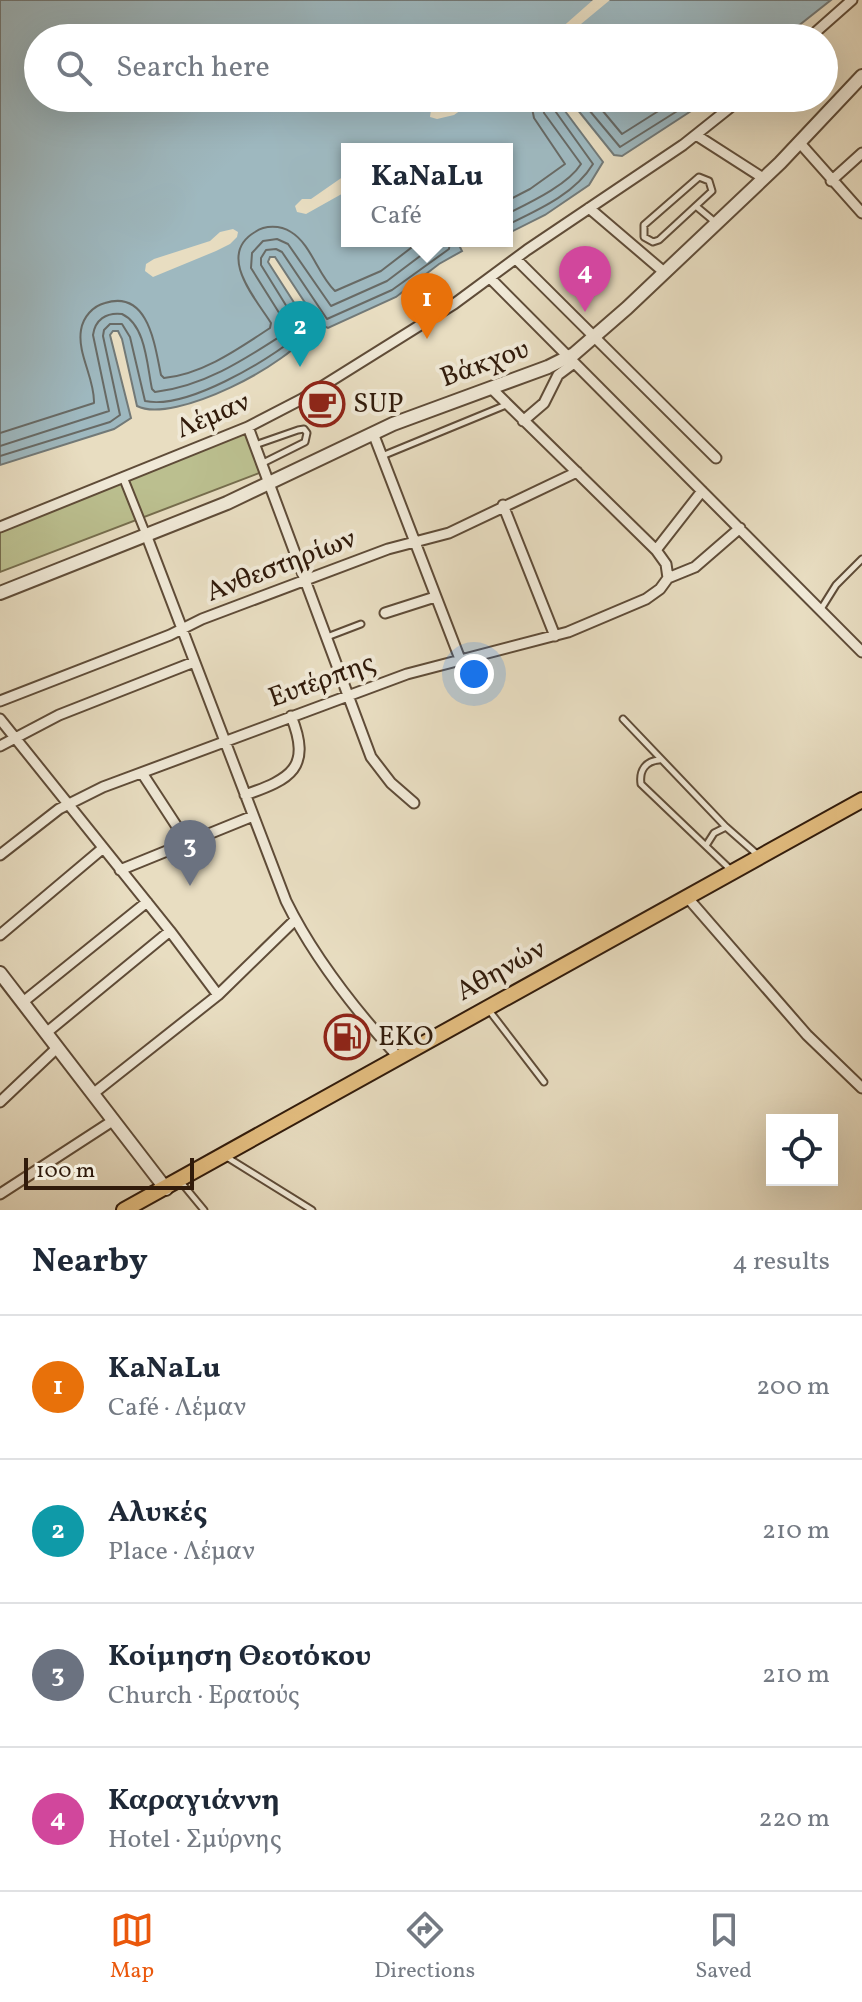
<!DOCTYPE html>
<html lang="en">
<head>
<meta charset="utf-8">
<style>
  :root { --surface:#fff; --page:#f6f6f7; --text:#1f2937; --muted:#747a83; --line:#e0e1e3; --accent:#ea580c }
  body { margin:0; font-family:Vollkorn,serif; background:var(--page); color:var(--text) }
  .controls { position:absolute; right:24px; bottom:24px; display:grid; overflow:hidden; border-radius:0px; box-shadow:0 8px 32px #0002 }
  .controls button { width:72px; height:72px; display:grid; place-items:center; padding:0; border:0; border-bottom:2px solid var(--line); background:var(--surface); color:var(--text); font:40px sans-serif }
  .scale { position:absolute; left:24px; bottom:20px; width:170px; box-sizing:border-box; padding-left:8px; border:4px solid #311b0b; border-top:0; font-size:22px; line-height:28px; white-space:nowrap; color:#311b0b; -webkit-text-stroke:6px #f0e9d7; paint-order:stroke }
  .you { position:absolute; left:474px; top:674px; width:28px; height:28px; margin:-20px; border:6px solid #fff; border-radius:50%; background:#1a73e8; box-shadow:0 0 0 12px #1a73e833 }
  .badge { display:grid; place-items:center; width:52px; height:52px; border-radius:50%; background:var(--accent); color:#fff; font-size:26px; font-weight:700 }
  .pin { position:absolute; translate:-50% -66px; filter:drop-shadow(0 2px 4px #0008) }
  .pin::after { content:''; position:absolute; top:42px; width:28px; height:24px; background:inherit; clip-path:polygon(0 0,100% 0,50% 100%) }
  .popup { position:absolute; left:341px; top:143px; width:172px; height:104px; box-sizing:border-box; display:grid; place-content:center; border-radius:0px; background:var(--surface); filter:drop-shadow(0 2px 6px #0005); font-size:26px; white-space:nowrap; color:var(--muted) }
  .popup b { font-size:30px; color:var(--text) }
  .popup::after { content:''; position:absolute; left:50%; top:100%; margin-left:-16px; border:16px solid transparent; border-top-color:var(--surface) }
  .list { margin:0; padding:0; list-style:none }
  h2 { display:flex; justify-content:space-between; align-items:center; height:104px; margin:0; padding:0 32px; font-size:34px }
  h2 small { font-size:26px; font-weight:400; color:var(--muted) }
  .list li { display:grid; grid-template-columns:52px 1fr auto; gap:24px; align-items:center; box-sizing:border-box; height:144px; padding:0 32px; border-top:2px solid var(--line) }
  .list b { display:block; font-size:30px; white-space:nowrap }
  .list p { margin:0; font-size:26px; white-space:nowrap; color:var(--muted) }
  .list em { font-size:26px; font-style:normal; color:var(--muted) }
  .icon { flex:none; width:44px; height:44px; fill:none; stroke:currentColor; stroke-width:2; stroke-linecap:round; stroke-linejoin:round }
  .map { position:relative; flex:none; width:862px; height:1210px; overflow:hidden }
  .search { position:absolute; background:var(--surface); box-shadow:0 8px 32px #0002; left:24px; right:24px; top:24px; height:88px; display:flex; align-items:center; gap:20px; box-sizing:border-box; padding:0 28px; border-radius:44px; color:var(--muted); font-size:30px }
  .sheet { height:680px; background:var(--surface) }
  nav { display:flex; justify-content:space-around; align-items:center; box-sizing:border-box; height:112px; border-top:2px solid var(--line); background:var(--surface); font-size:22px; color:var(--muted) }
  nav a { display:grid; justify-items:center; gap:4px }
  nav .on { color:var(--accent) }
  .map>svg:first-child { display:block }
</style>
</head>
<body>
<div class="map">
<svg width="862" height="1210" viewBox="0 0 862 1210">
  <rect width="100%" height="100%" fill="#e8ddc1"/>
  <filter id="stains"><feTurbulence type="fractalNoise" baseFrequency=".0025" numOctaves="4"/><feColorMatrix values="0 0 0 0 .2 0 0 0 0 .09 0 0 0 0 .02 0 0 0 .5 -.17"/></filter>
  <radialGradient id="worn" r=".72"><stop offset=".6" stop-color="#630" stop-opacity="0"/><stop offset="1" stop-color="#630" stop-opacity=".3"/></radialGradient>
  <!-- green -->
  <path fill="#bbbf8f" stroke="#766d4d" stroke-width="2" d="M247,431L262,472L0,572V532Z"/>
  <!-- water -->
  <path fill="#9eb8bf" stroke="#727977" stroke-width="2" d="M0,0H831L783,38H38V98H711L622,156L614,155L569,99L562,98L559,103L603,162L589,185L545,215L507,234V149H347V241H457L462,251L439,264L396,297L328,328L319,324L275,257H270L268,262L311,329C293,363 173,425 137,406L122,339L118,331H113L110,335L131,418L114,429L0,465Z"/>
  <!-- pier -->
  <path fill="#e8ddc1" d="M593,0H610L581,24L561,32L559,30Z
    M453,98H478L454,115L437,119L430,117L431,110Z
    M347,174V191L306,214L297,212L295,206L302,199H311Z
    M233,229L238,232L237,237L230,244L216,251L153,277L145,271L146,264L154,259L210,241L220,232Z"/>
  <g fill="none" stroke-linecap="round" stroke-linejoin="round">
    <!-- shore -->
    <path stroke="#686a65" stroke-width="2" d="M579,98L620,147L698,98
      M592,98L622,134L679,98
      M507,201L530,189L565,164L534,118L530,98
      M507,214C529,203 568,185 581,164L544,113L542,98
      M507,225C538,210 575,194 593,164L553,108V98
      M0,433L94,403C95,379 77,354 81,330C83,317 93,306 105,303C149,289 155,347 161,375L164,378C203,374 238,349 270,328L271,323C256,299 216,255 255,232C265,225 280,225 291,232C311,244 318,275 335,291L381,271L420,241
      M0,446L109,411L93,335C95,320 106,312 122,314C146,325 147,366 152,389L155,392C205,386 245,359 287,332L288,327L251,268L252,253L263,241L277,239L288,244L331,306L387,281L440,241
      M0,456L110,422L120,415L103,336L104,330L110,324H122L130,337L145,401C187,410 266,361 298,336L300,328L261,265V258L266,250L276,249L282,252L327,319L392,290L449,249L450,241"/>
  </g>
  <!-- building -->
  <path fill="#d6a08b" stroke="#311b0b" stroke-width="2" d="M344,1016L352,1030L357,1027L363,1037L342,1049L336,1039L342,1036L334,1022Z"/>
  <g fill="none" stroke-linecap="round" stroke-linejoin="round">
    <!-- service casing -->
    <g stroke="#5f4c38" stroke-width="9">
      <path id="service" d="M699,177L709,181L712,191L659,240L653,242L644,237V225Z
        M697,207L715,222
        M255,445L298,430L304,429L307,433L305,442L263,463
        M382,456L506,405
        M821,609L836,585L862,559
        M327,637L361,624
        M623,719L726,827L759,856
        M659,760C646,761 639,770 641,784L732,871
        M707,844L714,833L726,827
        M488,1009L544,1082
        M225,1156L312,1210
        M180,1181L204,1210"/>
    </g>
    <!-- pedestrian casing -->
    <g stroke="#5f4c38" stroke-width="11">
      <path id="pedestrian" d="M123,477L147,537"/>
    </g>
    <!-- minor casing -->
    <g stroke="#5f4c38" stroke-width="13">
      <path id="minor" d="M809,38L852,0
        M696,135L763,178
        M799,142L862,213
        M831,181L862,153
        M589,208L664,272
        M516,259L716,458
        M490,278L862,652
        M491,388L656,550L666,564L668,578
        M523,421L544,403L558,375L574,363
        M248,427L371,757L391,783L414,803
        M373,433L460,659
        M503,505L555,636
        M0,527L248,427L302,399L454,304L527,250L683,145L742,98
        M147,537L286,901C314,958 356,1011 399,1058
        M656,550L702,491
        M668,578L695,567L740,528
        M385,613L435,597
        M0,701L170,635L202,619L388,549L449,533L577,472
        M0,719L170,931L218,995
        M0,746L59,715L194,662
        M142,773L187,842
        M245,795C291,779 312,768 291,716
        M0,855L59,809L103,787L407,674L568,632L646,599L660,589L668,578
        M120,870L253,816
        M687,897L807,1035L862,1088
        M0,935L102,849
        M23,1002L147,902
        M46,1033L170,931
        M94,1093L218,995L295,920
        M0,1102L58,1047
        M0,1194L114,1120"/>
    </g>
    <!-- tertiary casing -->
    <g stroke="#5f4c38" stroke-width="16">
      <path id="tertiary" d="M0,593L227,503L393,424L548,367L574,354L627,308L780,163L862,76
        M0,973L166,1189"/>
    </g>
    <!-- primary casing -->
    <g stroke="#311b0b" stroke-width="18">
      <path id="primary" d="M124,1210L862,800"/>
    </g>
    <!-- service -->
    <use href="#service" stroke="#f0e9d7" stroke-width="5"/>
    <!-- pedestrian -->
    <use href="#pedestrian" stroke="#f0e9d7" stroke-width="7"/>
    <!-- minor -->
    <use href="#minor" stroke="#f0e9d7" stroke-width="9"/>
    <!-- tertiary -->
    <use href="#tertiary" stroke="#f0e9d7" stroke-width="12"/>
    <!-- primary -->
    <use href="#primary" stroke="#e4be80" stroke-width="14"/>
  </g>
  <!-- icons -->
  <defs>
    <g id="cafe-ring" transform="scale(2.3)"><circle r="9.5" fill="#f0e9d7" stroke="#8f2418" stroke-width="1.5"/><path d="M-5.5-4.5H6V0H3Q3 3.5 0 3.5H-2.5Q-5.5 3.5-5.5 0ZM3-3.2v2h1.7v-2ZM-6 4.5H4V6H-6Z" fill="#8f2418"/></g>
    <g id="fuel-ring" transform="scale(2.3)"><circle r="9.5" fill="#f0e9d7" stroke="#8f2418" stroke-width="1.5"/><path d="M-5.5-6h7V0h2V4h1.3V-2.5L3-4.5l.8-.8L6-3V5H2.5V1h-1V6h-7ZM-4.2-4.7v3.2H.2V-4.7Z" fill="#8f2418"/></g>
  </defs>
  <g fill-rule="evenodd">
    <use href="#cafe-ring" x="322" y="404"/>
    <use href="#fuel-ring" x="347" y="1037"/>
  </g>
  <g text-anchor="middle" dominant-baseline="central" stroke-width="8" stroke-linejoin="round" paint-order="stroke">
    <!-- street labels -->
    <g font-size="28" fill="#311b0b" stroke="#f0e9d7">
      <text transform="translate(485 364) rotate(-20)">Βάκχου</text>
      <text transform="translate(213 416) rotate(-23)">Λέμαν</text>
      <text transform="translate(281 566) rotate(-21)">Ανθεστηρίων</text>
      <text transform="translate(322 681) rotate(-20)">Ευτέρπης</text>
      <text transform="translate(501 971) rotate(-29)">Αθηνών</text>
    </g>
    <!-- poi labels -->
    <g font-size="28" fill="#311b0b" stroke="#f0e9d7" text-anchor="start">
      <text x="353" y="404">SUP</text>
      <text x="378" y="1037">EKO</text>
    </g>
  </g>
  <rect width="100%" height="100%" filter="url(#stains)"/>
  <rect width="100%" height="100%" fill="url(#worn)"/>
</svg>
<div class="controls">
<button><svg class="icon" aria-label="locate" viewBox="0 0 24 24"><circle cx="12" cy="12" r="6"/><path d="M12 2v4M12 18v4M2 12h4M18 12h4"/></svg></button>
</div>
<div class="scale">100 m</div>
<div class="you"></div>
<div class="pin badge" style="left:427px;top:339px;background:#e8710a">1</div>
<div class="popup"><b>KaNaLu</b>Café</div>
<div class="pin badge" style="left:300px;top:367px;background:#0f9aa8">2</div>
<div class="pin badge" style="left:190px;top:886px;background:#6b7280">3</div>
<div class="pin badge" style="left:585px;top:312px;background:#d1479c">4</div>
<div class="search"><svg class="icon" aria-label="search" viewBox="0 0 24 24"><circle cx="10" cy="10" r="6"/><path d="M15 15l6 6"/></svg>Search here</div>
</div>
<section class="sheet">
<h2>Nearby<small>4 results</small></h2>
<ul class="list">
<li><span class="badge" style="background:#e8710a">1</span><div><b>KaNaLu</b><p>Café · Λέμαν</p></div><em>200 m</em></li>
<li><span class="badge" style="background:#0f9aa8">2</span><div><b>Αλυκές</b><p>Place · Λέμαν</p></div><em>210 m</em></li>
<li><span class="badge" style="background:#6b7280">3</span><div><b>Κοίμηση Θεοτόκου</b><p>Church · Ερατούς</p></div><em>210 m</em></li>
<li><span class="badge" style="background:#d1479c">4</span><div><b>Καραγιάννη</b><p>Hotel · Σμύρνης</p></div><em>220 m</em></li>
</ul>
</section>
<nav>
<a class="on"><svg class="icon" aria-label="map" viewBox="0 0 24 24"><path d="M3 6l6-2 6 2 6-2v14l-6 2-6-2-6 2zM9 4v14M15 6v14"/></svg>Map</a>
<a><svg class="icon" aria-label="directions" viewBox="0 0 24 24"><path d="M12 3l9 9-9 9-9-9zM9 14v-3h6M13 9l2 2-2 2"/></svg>Directions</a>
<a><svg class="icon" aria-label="saved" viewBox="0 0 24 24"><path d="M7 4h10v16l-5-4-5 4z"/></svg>Saved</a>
</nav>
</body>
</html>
